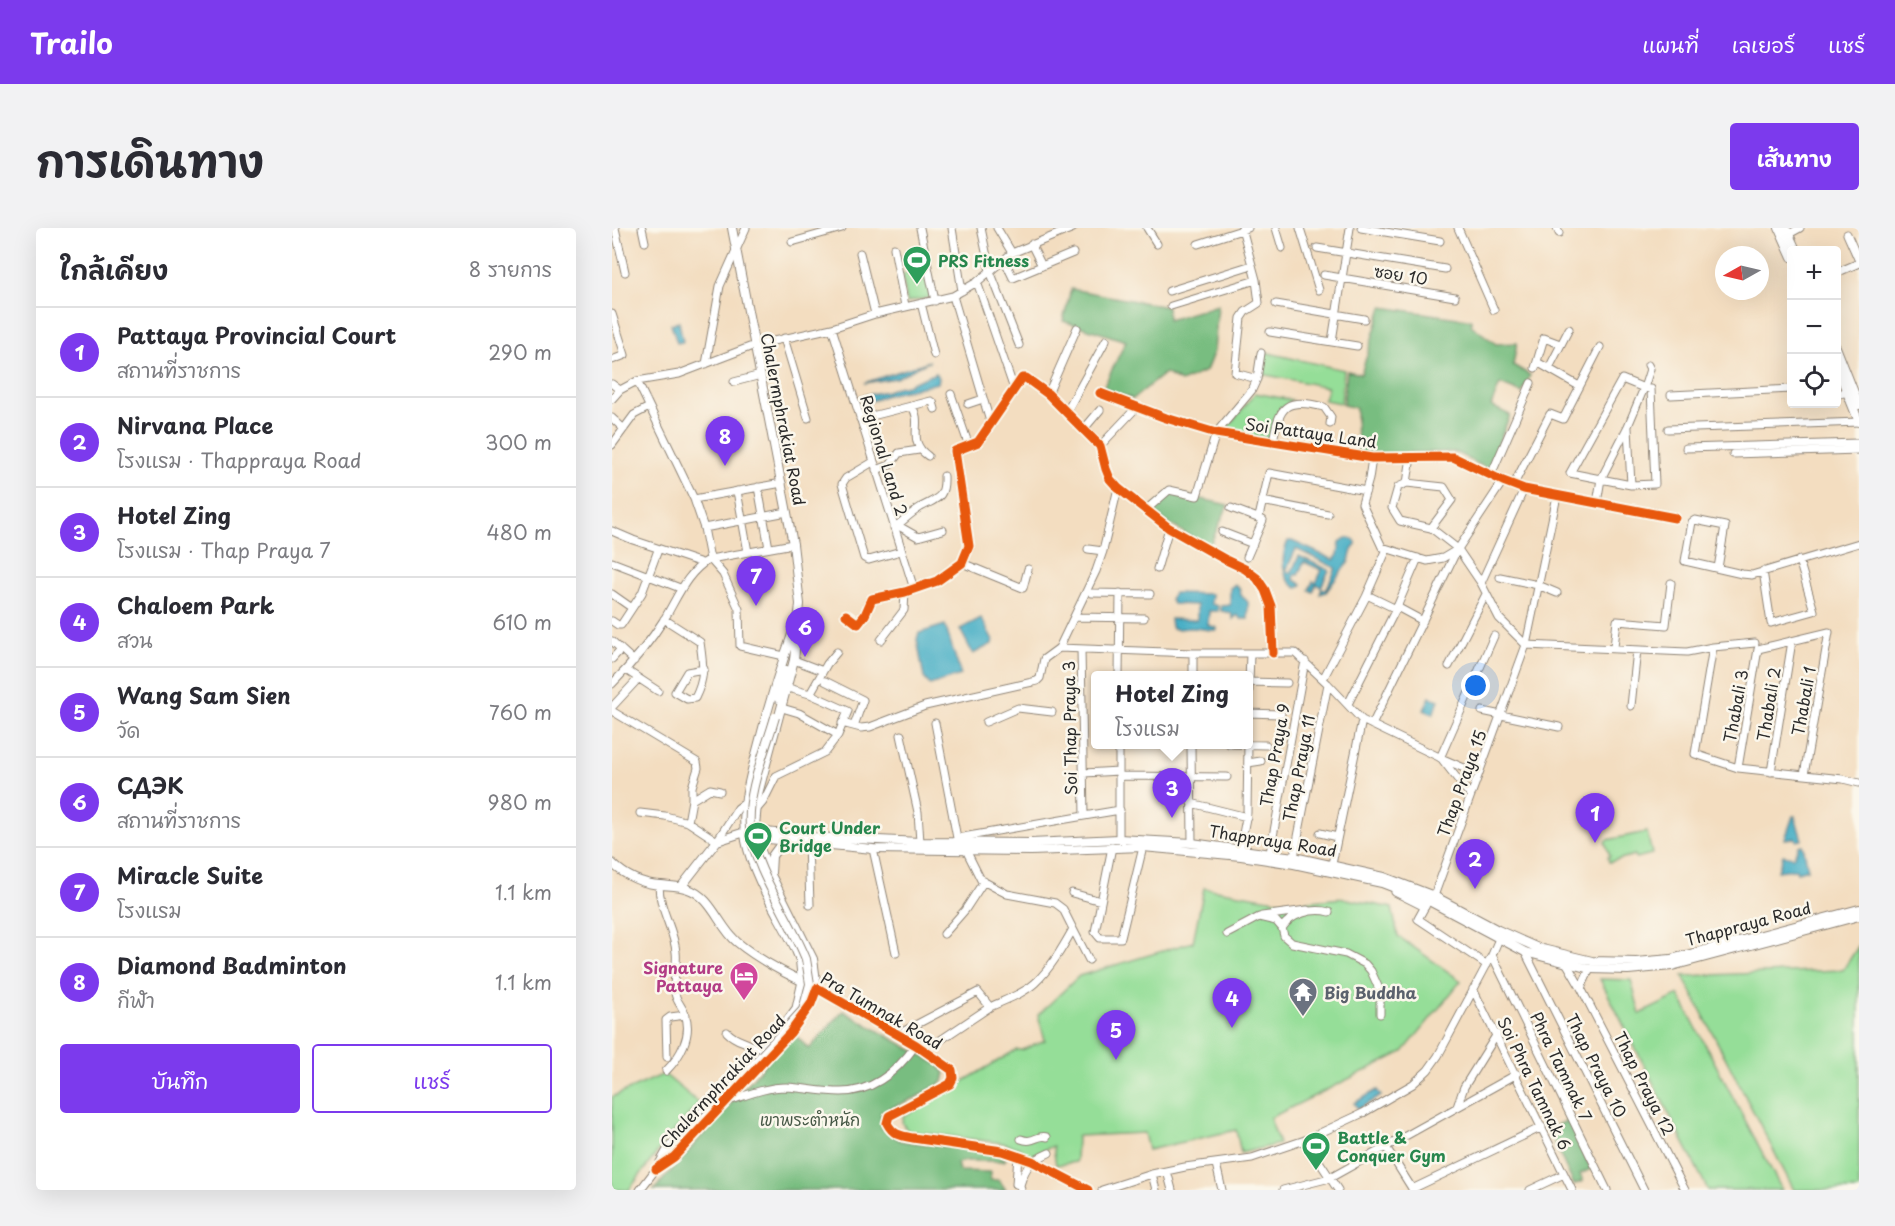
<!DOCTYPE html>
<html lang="th">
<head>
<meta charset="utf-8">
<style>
  :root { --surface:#fff; --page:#f2f2f3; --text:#2b2b33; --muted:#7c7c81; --line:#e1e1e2; --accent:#7c3aed }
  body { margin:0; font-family:"Playpen Sans","Playpen Sans Thai",sans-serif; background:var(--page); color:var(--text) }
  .controls { position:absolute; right:18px; top:18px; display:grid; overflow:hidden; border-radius:6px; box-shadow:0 6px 24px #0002 }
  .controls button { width:54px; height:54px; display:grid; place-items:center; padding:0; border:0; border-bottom:2px solid var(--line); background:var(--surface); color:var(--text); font:30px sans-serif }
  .compass { position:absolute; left:1103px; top:18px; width:54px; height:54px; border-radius:50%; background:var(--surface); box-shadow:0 6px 24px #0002; rotate:262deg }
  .you { position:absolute; left:864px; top:458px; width:21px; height:21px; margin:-15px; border:4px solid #fff; border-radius:50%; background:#1a73e8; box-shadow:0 0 0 9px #1a73e833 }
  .badge { display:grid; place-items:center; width:39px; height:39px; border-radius:50%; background:var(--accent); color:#fff; font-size:20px; font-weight:700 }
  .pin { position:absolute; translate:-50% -50px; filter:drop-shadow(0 2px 3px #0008) }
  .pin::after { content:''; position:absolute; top:32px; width:21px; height:18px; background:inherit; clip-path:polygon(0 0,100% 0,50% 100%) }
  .popup { position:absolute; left:479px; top:443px; width:162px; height:78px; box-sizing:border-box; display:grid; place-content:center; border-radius:6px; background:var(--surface); filter:drop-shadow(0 2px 4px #0005); font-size:20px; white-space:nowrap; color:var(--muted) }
  .popup b { font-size:22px; color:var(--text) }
  .popup::after { content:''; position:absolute; left:50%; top:100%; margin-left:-12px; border:12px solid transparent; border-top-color:var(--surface) }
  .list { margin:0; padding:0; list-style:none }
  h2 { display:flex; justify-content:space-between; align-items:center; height:78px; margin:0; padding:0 24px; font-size:26px }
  h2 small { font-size:20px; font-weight:400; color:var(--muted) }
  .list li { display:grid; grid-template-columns:39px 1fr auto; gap:18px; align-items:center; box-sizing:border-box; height:90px; padding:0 24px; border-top:2px solid var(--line) }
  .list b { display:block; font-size:22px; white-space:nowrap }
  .list p { margin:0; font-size:20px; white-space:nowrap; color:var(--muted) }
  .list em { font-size:20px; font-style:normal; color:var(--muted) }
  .actions { display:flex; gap:12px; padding:18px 24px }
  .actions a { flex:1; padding:14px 0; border:2px solid var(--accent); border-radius:6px; text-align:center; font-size:21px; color:var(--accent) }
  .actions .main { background:var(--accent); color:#fff }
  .icon { flex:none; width:33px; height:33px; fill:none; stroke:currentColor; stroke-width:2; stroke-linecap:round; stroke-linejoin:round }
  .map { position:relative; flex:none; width:1247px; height:962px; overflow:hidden; border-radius:6px }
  header { display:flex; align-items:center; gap:36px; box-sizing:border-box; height:84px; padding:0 30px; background:var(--accent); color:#fff }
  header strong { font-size:28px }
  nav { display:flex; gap:33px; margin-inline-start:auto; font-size:21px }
  .intro { display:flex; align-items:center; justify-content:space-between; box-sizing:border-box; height:144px; padding:0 36px }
  h1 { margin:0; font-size:42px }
  .button { padding:15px 27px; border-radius:6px; background:var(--accent); color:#fff; font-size:21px; font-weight:700 }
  main { display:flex; gap:36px; padding:0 36px }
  aside { flex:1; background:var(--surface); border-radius:6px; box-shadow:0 6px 24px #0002 }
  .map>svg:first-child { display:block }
</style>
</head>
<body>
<header>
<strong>Trailo</strong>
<nav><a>แผนที่</a><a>เลเยอร์</a><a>แชร์</a></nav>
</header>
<div class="intro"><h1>การเดินทาง</h1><a class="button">เส้นทาง</a></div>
<main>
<aside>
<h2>ใกล้เคียง<small>8 รายการ</small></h2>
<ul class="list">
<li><span class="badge">1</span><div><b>Pattaya Provincial Court</b><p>สถานที่ราชการ</p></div><em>290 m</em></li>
<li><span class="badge">2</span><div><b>Nirvana Place</b><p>โรงแรม · Thappraya Road</p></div><em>300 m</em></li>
<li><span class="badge">3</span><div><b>Hotel Zing</b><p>โรงแรม · Thap Praya 7</p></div><em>480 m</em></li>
<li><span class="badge">4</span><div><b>Chaloem Park</b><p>สวน</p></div><em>610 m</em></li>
<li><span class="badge">5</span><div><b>Wang Sam Sien</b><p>วัด</p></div><em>760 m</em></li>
<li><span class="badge">6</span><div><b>СДЭК</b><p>สถานที่ราชการ</p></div><em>980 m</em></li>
<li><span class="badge">7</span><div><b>Miracle Suite</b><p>โรงแรม</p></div><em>1.1 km</em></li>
<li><span class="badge">8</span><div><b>Diamond Badminton</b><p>กีฬา</p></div><em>1.1 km</em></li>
</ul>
<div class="actions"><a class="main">บันทึก</a><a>แชร์</a></div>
</aside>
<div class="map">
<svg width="1247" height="962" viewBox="0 0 1247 962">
  <rect width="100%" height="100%" fill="#fbf7ec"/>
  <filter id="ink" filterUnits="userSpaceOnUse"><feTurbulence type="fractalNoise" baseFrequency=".0167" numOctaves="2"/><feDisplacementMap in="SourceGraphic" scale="12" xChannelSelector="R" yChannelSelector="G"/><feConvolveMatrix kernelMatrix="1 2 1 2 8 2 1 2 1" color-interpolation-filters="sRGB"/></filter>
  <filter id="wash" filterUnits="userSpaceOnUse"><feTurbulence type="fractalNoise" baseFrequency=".008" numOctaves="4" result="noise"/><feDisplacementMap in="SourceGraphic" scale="24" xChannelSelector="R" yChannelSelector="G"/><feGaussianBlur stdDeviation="1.35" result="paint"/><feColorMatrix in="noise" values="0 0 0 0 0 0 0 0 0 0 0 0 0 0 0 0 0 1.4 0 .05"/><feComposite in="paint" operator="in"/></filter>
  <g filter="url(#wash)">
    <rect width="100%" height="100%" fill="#f3ddc0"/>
    <!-- green -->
    <path fill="#95de98" stroke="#608462" stroke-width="1.5" d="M315,41L320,69L295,74L290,46Z
      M652,124L732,142L729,175L712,172L716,159L649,146Z
      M643,165L680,172C663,184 662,190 658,210L612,204Z
      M1035,604L1040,626L1024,630L1023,627L997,634L996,629L998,628L993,614L995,612Z
      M592,660L681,675L730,670L780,680L786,708L849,753L791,824L658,890L667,916L629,925L624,902L536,922L532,905L465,908L464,934L444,937L441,918L421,927L414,926L407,920L390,915L296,903L290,895L291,889L404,822H410L433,812L426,787L467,748L581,714Z
      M1247,717V962H1182L1071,748L1231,742Z
      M988,751L1019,752L1028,786L1067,767L1170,962H1096Z
      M52,846L87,875L53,914L17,962H0V869Z"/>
    <!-- forest -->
    <path fill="#78bd80" stroke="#527456" stroke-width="1.5" d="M459,61L555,79L556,92L606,77L602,123L594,143L569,154L553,145L521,171L491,160L514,113L451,93Z
      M770,79L859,92V97L884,116L905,115L901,137L918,147L910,165L888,156L879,178L898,187L876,241L843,224L762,225L745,223L744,180L731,177L735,143L749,146Z
      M559,264L616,277L597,319L554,294L539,281Z
      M231,783L325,836L333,845L331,854L303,870L269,884L270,900L289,913L380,924L394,931L392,933H353L345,935L347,943L379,944L378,952H387L394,962H42L181,805L197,821Z
      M957,892L979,941L968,946L971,953L962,957L936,901Z"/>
    <!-- water -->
    <path fill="#45adc5" stroke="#386c78" stroke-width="1.5" d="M67,94L71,114L65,115L59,96Z
      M318,133L284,150L252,155Z
      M324,145L327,150L326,155L275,167L251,176L248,168L275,163L288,158L290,159Z
      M734,310H738L744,314V317L740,322L737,333L714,364L708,366L710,360L714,362L724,340L684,321L674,343L679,345L687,328L717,342L709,359L704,356L701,364L697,362L701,353L704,355L710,342L692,334L686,347L683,346L682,352L690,356L688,359L685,360C668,351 669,328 676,313H680L722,332L726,327L728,314Z
      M622,357L627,360L629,367L636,374V391H629L625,387L621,391L619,385L609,383V378L618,377V360Z
      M562,365L600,366L599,376L606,378V383H597L596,397L605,400V402C596,403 588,400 579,400C571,399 567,404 559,399L558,391L585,392V377L561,376L558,371Z
      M369,390L381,412L380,416L361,426L348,401Z
      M333,397L349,447L318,457L312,450L305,411L307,405Z
      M818,469L827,472L821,486L812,482Z
      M1181,588H1183L1190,612L1185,613L1183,610L1173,611Z
      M1191,617L1196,641L1185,644L1184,641L1166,643L1171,627L1181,629L1187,618Z
      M765,862L769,868L746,881L742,875Z"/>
  </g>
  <g filter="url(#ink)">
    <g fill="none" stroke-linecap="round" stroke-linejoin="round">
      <!-- minor casing -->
      <g stroke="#8f8476" stroke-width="9">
        <path id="minor" d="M3,0L13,44
          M30,0L33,14
          M308,0L323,73
          M340,0L350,63
          M369,0L378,43L407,117
          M385,0L400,25
          M535,0L545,16
          M630,0L644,52L647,75L633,84L629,90L623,145L645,151
          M664,0L670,20
          M688,0L707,62
          M749,0L828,13
          M846,0L882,82
          M945,0L947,5
          M1177,6L1188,0
          M1235,6L1247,33
          M180,14L230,0
          M419,16L430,38
          M586,16L636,0
          M282,20L293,78
          M705,20L833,41
          M248,25L263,86
          M392,31L401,50L461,25
          M1224,45L1247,35
          M712,47L843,69
          M365,54L402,161
          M557,63L640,37
          M341,68L379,197
          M309,75L322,127
          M664,76L752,91
          M559,78L644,52
          M0,86L13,127L0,132
          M220,100L302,361
          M658,104L745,118
          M172,110L196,190
          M720,113L738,0
          M925,134L967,158
          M94,136L108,58L134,0
          M923,140L932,110L948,116
          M937,140L957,101
          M1010,151L1032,160L1039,161L1043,256L1019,257L958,245Z
          M25,153L82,271L92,300L98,331L111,346L127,381L128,418L172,428
          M122,154L149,147
          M0,156L8,162
          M1032,160L1038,141L1036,137
          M488,165L554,190L604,205L760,230L841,229L891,253L912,261L1063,290
          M339,166L357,218
          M436,166L465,100
          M1059,167L1180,161
          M1224,167L1235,164
          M0,171L8,162L25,153L67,146L143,117L220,100L263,86L341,68L365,54L400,25L461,0
          M356,176L371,171
          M299,178C313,194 293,212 316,228
          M454,185L494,112
          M0,190L12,201
          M248,191L319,173L321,174L323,181
          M1016,200L1019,257
          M472,201L488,182
          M1056,201L1247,194
          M661,214C667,176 675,170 712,179L719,189L718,196
          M0,217L22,187L37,179
          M488,218L525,179
          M1074,220L1247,215
          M1121,226L1247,222
          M760,230L757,251L750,276L770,319L815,333L831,330L846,321L891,253
          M261,234L234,250L230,256L252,330L257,332L289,323
          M264,242L278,237L287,225L307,222
          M879,247L919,155
          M795,255L832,259L840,272L819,300L788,293L780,280L786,259Z
          M795,255L799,229
          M902,256L938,186L951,191L988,119
          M146,259L157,320
          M125,263L136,324
          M82,271L170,255
          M650,273L716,286
          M985,275L989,251L1016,198L1032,160
          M619,280L651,292L635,329
          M535,281L557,262L585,268L604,205L640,162L645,151L649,125
          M647,289L657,245L754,263
          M285,297L306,309L331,302
          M92,300L175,284
          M282,300C291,293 299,285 309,279C325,270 333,271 332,248
          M819,300L846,321L869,355L887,390L914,417L1075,424L1101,419L1143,415
          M0,303L21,312L90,335
          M610,304L641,316
          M476,321L491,323
          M0,334L68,360
          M350,335L411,360L416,341
          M1106,340L1113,298L1083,292L1080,294L1073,333L1130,346L1140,347L1247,315
          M545,341L557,300
          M1151,343L1159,395L1202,383L1187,332
          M888,349L926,357L945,365
          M869,355L912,261
          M480,365L538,366
          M0,366L20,380
          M755,367L784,381
          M785,379L811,393
          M234,387L246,396L253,387L260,371L293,364L325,353L350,335L357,318L343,223L366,214L410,150H414L436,166L488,218L494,241L498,251L506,260L557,300L614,332L633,341L645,350L653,362L659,378L661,425
          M462,389L532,390
          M52,391L88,414C91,437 94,448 83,470L75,471L63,464L75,444L92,441
          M0,393L6,397H9L30,365L46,322
          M269,412L292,382L293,364
          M0,413L22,433
          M1002,419L1005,393L1054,397L1059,355
          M1101,419L1083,526L1126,540L1231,551L1247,555
          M447,420L581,425H683L716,456L750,492L829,530L858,567
          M0,431L9,421
          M182,432L211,443
          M837,438L874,366
          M14,442L46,463
          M507,448L508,365
          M581,448V425
          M711,451L754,369L775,321
          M213,453L251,472L242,498
          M636,454L675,455
          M0,456C20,436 38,414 53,390C66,368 75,344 98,331L181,316
          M198,466L215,436L225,424
          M736,476L785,379L806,330
          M1019,478L1025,422
          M0,479L26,451
          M170,480L187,485L226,507
          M0,483L85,534L86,540L80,559V572L76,594L105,613L126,580L133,575
          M870,483L947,499
          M636,485L669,486
          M636,487L638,425
          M374,494L406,480L440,484
          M230,495L249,500L258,499L313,478L425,453L428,450L432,431L447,420L484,343L491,323L506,260
          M323,495L345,610
          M760,497L845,322
          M289,507L306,584L308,614
          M507,516V611
          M579,516L580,615
          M617,516L654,517
          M828,530L882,408
          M831,531L866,546
          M636,535L649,533
          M1126,540L1146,421L1217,404L1192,547
          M1159,544L1180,413
          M472,545L507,543
          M507,548L615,549
          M80,572L98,561L108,563
          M579,575L635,589
          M145,581L151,574L164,548L213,524L226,507L236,483L198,466L176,460
          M28,585L53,588L76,594
          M472,588L508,582
          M708,605L725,609
          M196,615L198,677
          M345,615V610L472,588L469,421
          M500,619L483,704L488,710H509L531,619
          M261,621L284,725
          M628,621L635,585L636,516
          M658,625L693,433
          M682,629L716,456
          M720,636L750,492
          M47,657C47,681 62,701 64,724C66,738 60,751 63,765C64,773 70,778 73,786C81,807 68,829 54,843
          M783,664L813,679
          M460,665L489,673
          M822,668L914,417L945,268
          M816,673L806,691L875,737
          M717,684C701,680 680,685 670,700L672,708L680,715L734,726L753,736L759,743L768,763V786
          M650,688L695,682
          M461,701L477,732
          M332,706L353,682L372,653
          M615,706L647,689L664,693L670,700
          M913,724L1032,962
          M880,727L995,962
          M955,736L969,760L1073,962
          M969,760L978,741
          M861,761L960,962
          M115,804C127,816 134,811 147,823
          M288,807L292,803L366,764L378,779C393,772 411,766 423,755C439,740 451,719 461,701L451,681L443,675L395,666L369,652L354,622
          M327,813L378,779
          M55,829L54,792L58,789L74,787
          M116,873C135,867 154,859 174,859C192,860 211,864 229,864C262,864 286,842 304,817
          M845,879L852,859L885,806
          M409,911C422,916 425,906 435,909
          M693,912L726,962
          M774,919L801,962
          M406,927L404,956L408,957L409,962
          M54,935L62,929L178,805L199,776L205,760L304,817L340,842L341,850L338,856L277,888L275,895C281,907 289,908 301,910L390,923L420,933L476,962
          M604,936L610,962
          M555,943L560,962
          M540,946L544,962
          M408,957C414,937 419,933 437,925
          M800,961L930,899
          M28,962L44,941L56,920L172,796L184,780L190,753
          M490,962L540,946L573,939L640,930L693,912L751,885L801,856L816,842L826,828L880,727L889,706
          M671,962L718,950L905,846
          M918,962L952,946"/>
      </g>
      <!-- major casing -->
      <g stroke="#8f8476" stroke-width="10">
        <path id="major" d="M1167,0L1180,29
          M1174,0L1184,22
          M1224,119L1247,177
          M1224,137L1247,194
          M182,401C168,439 156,479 146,519C138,550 128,580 134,613C142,651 166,686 183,720L188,732L190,753
          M167,471L174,442
          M134,609L261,621L419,623L531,619L629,628L682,636L770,655L819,674L913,724L978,741L1016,742L1060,738L1247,688
          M0,635C13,648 31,656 49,657C58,658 68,658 76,661C100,669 107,699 125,714C148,733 178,748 205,760L201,731L157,643L147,618L143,598L146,566L182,432L188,376L181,316L120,0
          M159,645L160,628L171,613
          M69,659L105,613L133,604L144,603L202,609L308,614L419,615L507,611L580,615L682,629L772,649L822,668L886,702L926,720L980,733L1024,734L1059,731L1247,681
          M44,941L82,901"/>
      </g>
      <!-- minor -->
      <use href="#minor" stroke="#fff" stroke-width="7"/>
      <!-- major -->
      <use href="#major" stroke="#fff" stroke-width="8"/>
      <!-- major-bridge casing -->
      <g stroke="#8f8476" stroke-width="10" stroke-linecap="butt">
        <path id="major-bridge" d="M82,901L191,782L198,756L194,731C179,692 141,640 138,600C135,563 153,524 163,489"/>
      </g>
      <!-- major-bridge -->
      <use href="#major-bridge" stroke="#fff" stroke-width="8"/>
      <!-- cycleway casing -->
      <g stroke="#fbf7ec" stroke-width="13">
        <path id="cycleway" d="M488,165L554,190L604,205L760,230L841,229L891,253L912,261L1063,290
          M234,387L246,396L253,387L260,371L293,364L325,353L350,335L357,318L343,223L366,214L410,150H414L436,166L488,218L494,241L498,251L506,260L557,300L614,332L633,341L645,350L653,362L659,378L661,425
          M44,941L62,929L178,805L199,776L205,760L304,817L340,842L341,850L338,856L277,888L275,895C281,907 289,908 301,910L390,923L420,933L476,962"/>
      </g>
      <!-- cycleway -->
      <use href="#cycleway" stroke="#e8590c" stroke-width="9"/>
    </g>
  </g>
  <!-- icons -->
  <defs>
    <g id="stadium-pin" transform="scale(1.5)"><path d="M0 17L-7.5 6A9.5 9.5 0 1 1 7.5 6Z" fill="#2e9e5b" stroke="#fbf7ec"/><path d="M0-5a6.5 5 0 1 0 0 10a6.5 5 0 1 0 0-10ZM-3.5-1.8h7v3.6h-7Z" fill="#fff"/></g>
    <g id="hotel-pin" transform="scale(1.5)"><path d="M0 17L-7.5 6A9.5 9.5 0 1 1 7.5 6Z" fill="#d1479c" stroke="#fbf7ec"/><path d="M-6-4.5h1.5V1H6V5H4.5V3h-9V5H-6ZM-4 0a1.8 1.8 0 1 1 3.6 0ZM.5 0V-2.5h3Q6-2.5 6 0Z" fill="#fff"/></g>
    <g id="temple-pin" transform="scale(1.5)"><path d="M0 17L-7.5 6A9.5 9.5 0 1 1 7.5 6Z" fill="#6b7280" stroke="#fbf7ec"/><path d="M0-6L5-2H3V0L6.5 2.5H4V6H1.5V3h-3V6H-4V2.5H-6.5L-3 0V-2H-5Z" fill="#fff"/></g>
  </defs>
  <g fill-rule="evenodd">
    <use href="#stadium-pin" x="305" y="32"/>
    <use href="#stadium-pin" x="146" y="608"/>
    <use href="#hotel-pin" x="132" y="748"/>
    <use href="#temple-pin" x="691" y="764"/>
    <use href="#stadium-pin" x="704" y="918"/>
  </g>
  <g text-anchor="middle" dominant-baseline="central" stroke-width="5" stroke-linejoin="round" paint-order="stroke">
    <!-- leisure labels -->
    <g font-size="16" font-weight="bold" fill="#27864d" stroke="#fbf7ec" text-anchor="start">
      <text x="326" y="32">PRS Fitness</text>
      <text x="167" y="599">Court Under<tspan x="167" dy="18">Bridge</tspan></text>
      <text x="725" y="909">Battle &amp;<tspan x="725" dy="18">Conquer Gym</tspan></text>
    </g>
    <!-- street labels -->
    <g font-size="16" fill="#2b2b2b" stroke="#fbf7ec">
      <text transform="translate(789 46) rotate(9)">ซอย 10</text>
      <text transform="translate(172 191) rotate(79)">Chalermphrakiat Road</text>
      <text transform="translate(699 204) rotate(8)">Soi Pattaya Land</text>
      <text transform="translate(273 227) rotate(73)">Regional Land 2</text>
      <text transform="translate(1191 473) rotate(-80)">Thabali 1</text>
      <text transform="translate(1156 476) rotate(-81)">Thabali 2</text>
      <text transform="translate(1123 478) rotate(-80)">Thabali 3</text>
      <text transform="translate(457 500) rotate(-91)">Soi Thap Praya 3</text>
      <text transform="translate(662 527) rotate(-80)">Thap Praya 9</text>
      <text transform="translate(686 540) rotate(-79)">Thap Praya 11</text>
      <text transform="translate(849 555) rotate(-70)">Thap Praya 15</text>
      <text transform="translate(661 612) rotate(9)">Thappraya Road</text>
      <text transform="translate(1136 695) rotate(-15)">Thappraya Road</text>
      <text transform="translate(270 782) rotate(30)">Pra Tumnak Road</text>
      <text transform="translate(985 837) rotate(63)">Thap Praya 10</text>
      <text transform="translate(950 838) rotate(64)">Phra Tamnak 7</text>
      <text transform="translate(110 853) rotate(-47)">Chalermphrakiat Road</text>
      <text transform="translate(923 855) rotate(64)">Soi Phra Tamnak 6</text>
      <text transform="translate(1033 855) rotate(63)">Thap Praya 12</text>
    </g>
    <!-- hotel labels -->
    <g font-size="16" font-weight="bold" fill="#b23c85" stroke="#fbf7ec" text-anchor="end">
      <text x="111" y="739">Signature<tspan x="111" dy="18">Pattaya</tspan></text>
    </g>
    <!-- worship labels -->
    <g font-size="16" font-weight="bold" fill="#5b616d" stroke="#fbf7ec" text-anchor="start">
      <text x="712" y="764">Big Buddha</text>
    </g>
    <!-- park labels -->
    <g font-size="16" fill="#465846" stroke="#fbf7ec">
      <text x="198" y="891">เขาพระตำหนัก</text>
    </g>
  </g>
</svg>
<div class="controls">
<button>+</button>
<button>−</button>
<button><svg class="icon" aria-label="locate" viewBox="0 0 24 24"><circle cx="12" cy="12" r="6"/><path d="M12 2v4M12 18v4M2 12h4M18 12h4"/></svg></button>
</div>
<svg class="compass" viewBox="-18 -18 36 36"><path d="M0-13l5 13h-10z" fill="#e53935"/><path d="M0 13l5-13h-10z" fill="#7c7c81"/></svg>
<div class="you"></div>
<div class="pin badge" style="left:983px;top:615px">1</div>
<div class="pin badge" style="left:863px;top:661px">2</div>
<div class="pin badge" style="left:560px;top:590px">3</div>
<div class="popup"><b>Hotel Zing</b>โรงแรม</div>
<div class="pin badge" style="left:620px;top:800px">4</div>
<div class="pin badge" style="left:504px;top:832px">5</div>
<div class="pin badge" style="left:193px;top:429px">6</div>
<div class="pin badge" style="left:144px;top:378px">7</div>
<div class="pin badge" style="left:113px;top:238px">8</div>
</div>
</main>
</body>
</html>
